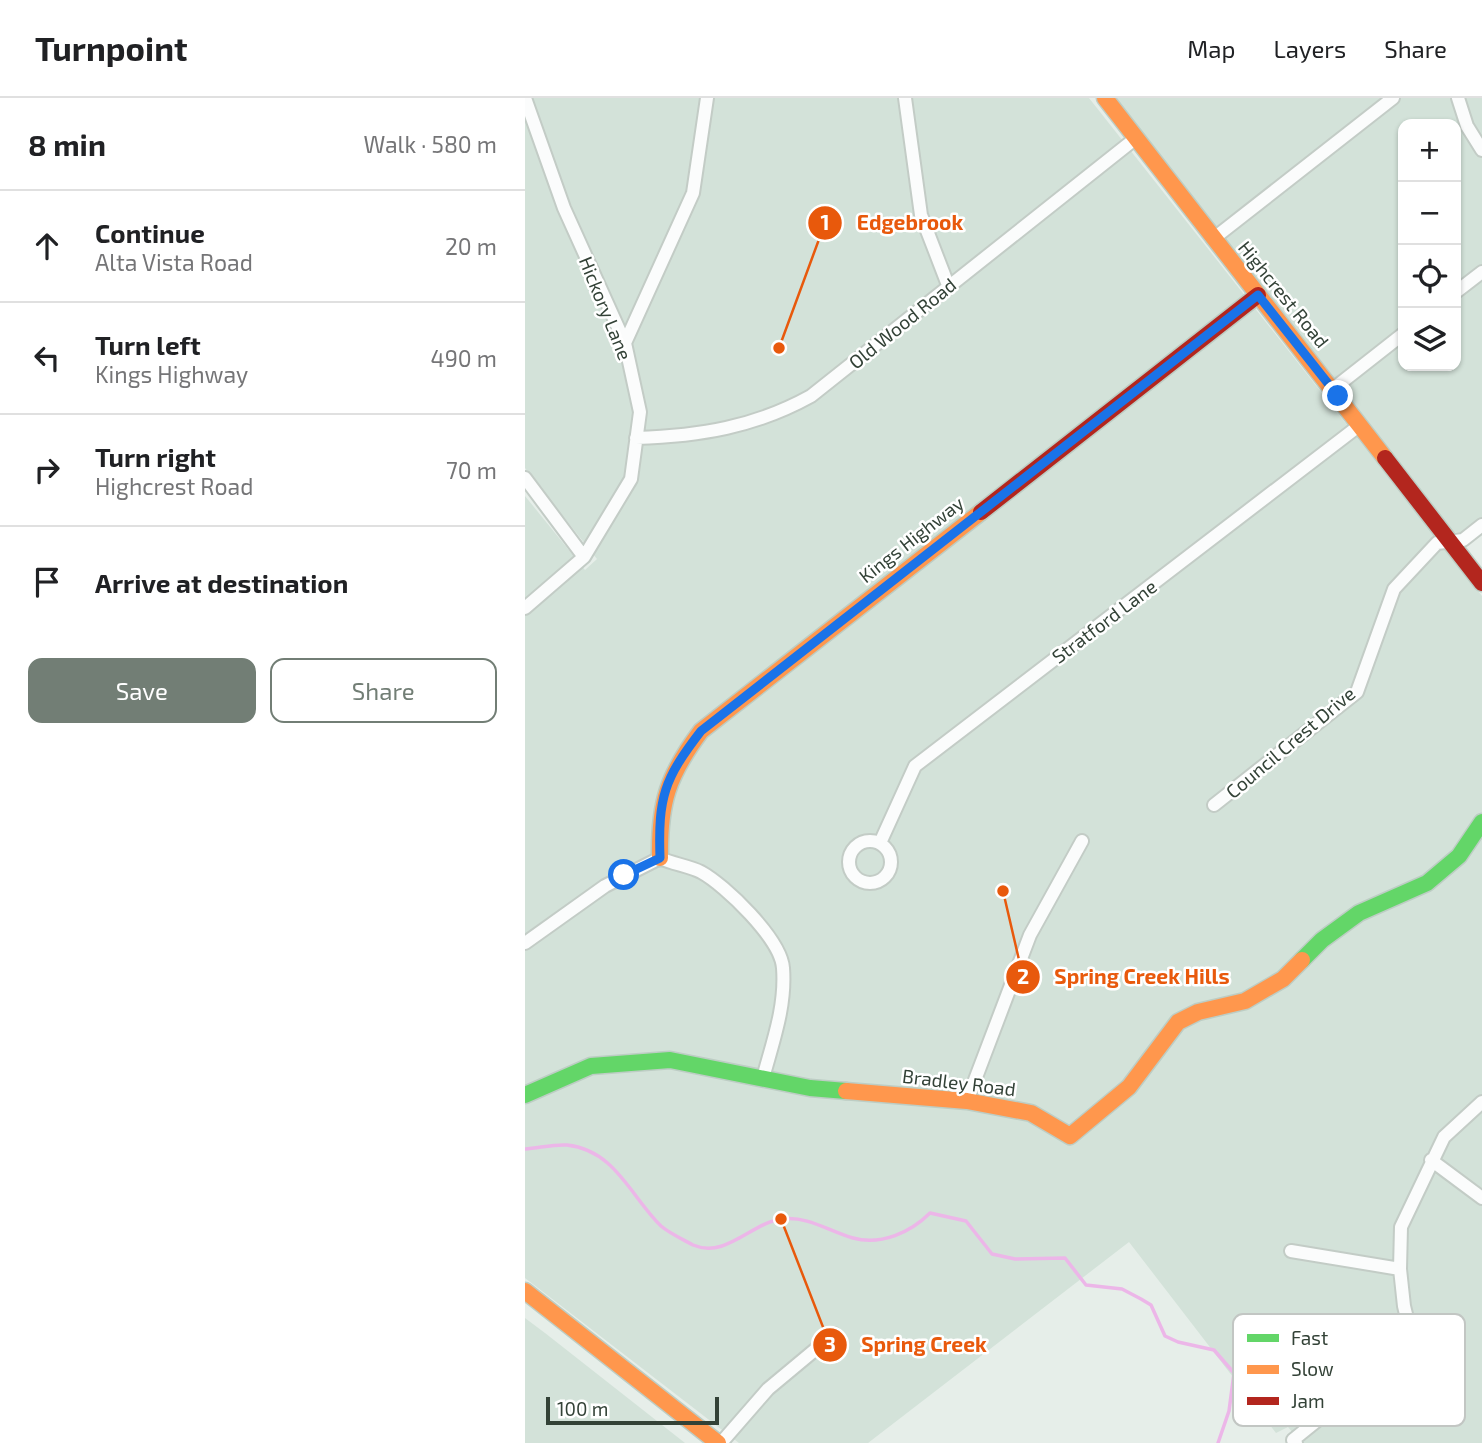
<!DOCTYPE html>
<html lang="en">
<head>
<meta charset="utf-8">
<style>
  :root { --surface:#fff; --page:#f6f6f6; --text:#202124; --muted:#757577; --line:#e0e0e0; --accent:#727e75 }
  body { margin:0; font-family:"Exo 2",sans-serif; background:var(--page); color:var(--text) }
  .controls { position:absolute; right:21px; top:21px; display:grid; overflow:hidden; border-radius:14px; box-shadow:0 2px 5px #0004 }
  .controls button { width:63px; height:63px; display:grid; place-items:center; padding:0; border:0; border-bottom:2px solid var(--line); background:var(--surface); color:var(--text); font:35px sans-serif }
  .scale { position:absolute; left:21px; bottom:18px; width:173px; box-sizing:border-box; padding-left:7px; border:4px solid #334237; border-top:0; font-size:19px; line-height:24px; white-space:nowrap; color:#334237; -webkit-text-stroke:5px #fff; paint-order:stroke }
  .stop { position:absolute; width:21px; height:21px; margin:-16px; border:5px solid #1a73e8; border-radius:50%; background:#fff }
  .stop.end { background:#1a73e8; border-color:#fff; box-shadow:0 2px 7px #0008 }
  .list { margin:0; padding:0; list-style:none }
  h2 { display:flex; justify-content:space-between; align-items:center; height:91px; margin:0; padding:0 28px; font-size:30px }
  h2 small { font-size:23px; font-weight:400; color:var(--muted) }
  .list li { display:grid; grid-template-columns:46px 1fr auto; gap:21px; align-items:center; box-sizing:border-box; height:112px; padding:0 28px; border-top:2px solid var(--line) }
  .list b { display:block; font-size:26px; white-space:nowrap }
  .list p { margin:0; font-size:23px; white-space:nowrap; color:var(--muted) }
  .list em { font-size:23px; font-style:normal; color:var(--muted) }
  .actions { display:flex; gap:14px; padding:21px 28px }
  .actions a { flex:1; padding:16px 0; border:2px solid var(--accent); border-radius:14px; text-align:center; font-size:24px; color:var(--accent) }
  .actions .main { background:var(--accent); color:#fff }
  .icon { flex:none; width:38px; height:38px; fill:none; stroke:currentColor; stroke-width:2; stroke-linecap:round; stroke-linejoin:round }
  .map { position:relative; flex:none; width:957px; height:1345px; overflow:hidden }
  header { display:flex; align-items:center; gap:42px; box-sizing:border-box; height:98px; padding:0 35px; background:var(--surface); border-bottom:2px solid var(--line) }
  header strong { font-size:33px }
  nav { display:flex; gap:38px; margin-inline-start:auto; font-size:24px }
  main { display:flex }
  aside { flex:1; background:var(--surface) }
  .map>svg:first-child { display:block }
</style>
</head>
<body>
<header>
<strong>Turnpoint</strong>
<nav><a>Map</a><a>Layers</a><a>Share</a></nav>
</header>
<main>
<aside>
<h2>8 min<small>Walk · 580 m</small></h2>
<ul class="list">
<li><svg class="icon" aria-label="ahead" viewBox="0 0 24 24"><path d="M12 20V5M6 11l6-6 6 6"/></svg><div><b>Continue</b><p>Alta Vista Road</p></div><em>20 m</em></li>
<li><svg class="icon" aria-label="left" viewBox="0 0 24 24"><path d="M17 20v-9H6M10 6l-5 5 5 5"/></svg><div><b>Turn left</b><p>Kings Highway</p></div><em>490 m</em></li>
<li><svg class="icon" aria-label="right" viewBox="0 0 24 24"><path d="M7 20v-9h11M14 6l5 5-5 5"/></svg><div><b>Turn right</b><p>Highcrest Road</p></div><em>70 m</em></li>
<li><svg class="icon" aria-label="arrive" viewBox="0 0 24 24"><path d="M6 21V4h12l-3 4 3 4H6"/></svg><div><b>Arrive at destination</b></div></li>
</ul>
<div class="actions"><a class="main">Save</a><a>Share</a></div>
</aside>
<div class="map">
<svg width="957" height="1345" viewBox="0 0 957 1345">
  <rect width="100%" height="100%" fill="#e6eee9"/>
  <!-- residential -->
  <path fill="#d3e2d9" fill-rule="evenodd" d="M0,0H564L957,498V1345H776L763,1329L751,1335L604,1144L343,1345H214L0,1180V398L60,472L72,461L0,370Z
    M587,0H957V422L940,435L928,434ZM878,26H931V268H878Z
    M0,1220L20,1235L160,1345H0Z"/>
  <g fill="none" stroke-linecap="round" stroke-linejoin="round">
    <!-- stream -->
    <path stroke="#ecb6e8" stroke-width="3.5" d="M0,1051C14,1050 29,1046 42,1047C90,1052 106,1099 136,1128C144,1135 159,1142 168,1147C201,1161 226,1125 257,1121C284,1118 303,1133 328,1140C356,1148 386,1134 405,1115L441,1123L467,1156L490,1161L540,1160L561,1187L597,1191L616,1201L626,1207L640,1238L653,1244L689,1252L709,1275L704,1313L693,1345"/>
    <!-- street casing -->
    <g stroke="#c3ccc6" stroke-width="16">
      <path id="street" d="M380,0L396,117L423,187
        M933,0L942,28L957,52
        M688,141L868,0
        M931,194L957,174
        M100,245L168,95L182,0
        M808,291L878,236
        M111,340C175,338 230,329 286,298L611,40
        M0,380L59,459
        M0,510L59,459L106,381L115,314L100,245L39,110L0,0
        M689,707L832,594L869,491L912,445L938,442L957,427
        M324 764a21 21 0 1 1 42 0a21 21 0 1 1-42 0Z
        M355,745L390,668L835,327
        M0,845L80,788L135,760C148,766 164,768 176,774C200,787 256,841 258,870C261,908 248,943 238,980
        M442,1003L505,837L557,743
        M906,1062L957,1100
        M766,1153L875,1171
        M196,1345L243,1291L309,1236
        M771,1345L768,1342L888,1245L879,1208L875,1171L876,1129L919,1039L957,1004"/>
    </g>
    <!-- fast casing -->
    <g stroke="#bdcdc4" stroke-width="19">
      <path id="fast" d="M777,862L797,842L834,815L902,785L934,758L957,724
        M0,997L66,968L145,962L285,990L321,993"/>
    </g>
    <!-- slow casing -->
    <g stroke="#bdcdc4" stroke-width="19">
      <path id="slow" d="M580,0L860,360
        M135,760C134,705 143,677 176,633L456,414
        M321,993L442,1003L506,1015L545,1038L604,989L653,924L673,914L720,903L758,881L777,862
        M0,1193L193,1345"/>
    </g>
    <!-- jam casing -->
    <g stroke="#bdcdc4" stroke-width="19">
      <path id="jam" d="M860,360L957,485
        M456,414L733,197"/>
    </g>
    <!-- street -->
    <use href="#street" stroke="#fbfcfc" stroke-width="12"/>
    <!-- fast -->
    <use href="#fast" stroke="#63d668" stroke-width="16"/>
    <!-- slow -->
    <use href="#slow" stroke="#ff974d" stroke-width="16"/>
    <!-- jam -->
    <use href="#jam" stroke="#b3261e" stroke-width="16"/>
  </g>
  <g fill="none" stroke-linecap="round" stroke-linejoin="round">
    <!-- route -->
    <path stroke="#1a73e8" stroke-width="9" d="M99,777L135,760C133,699 139,681 176,633L733,197L813,298"/>
  </g>
  <g text-anchor="middle" dominant-baseline="central" stroke-width="5" stroke-linejoin="round" paint-order="stroke">
    <!-- street labels -->
    <g font-size="19" fill="#334237" stroke="#fff">
      <text transform="translate(759 196) rotate(51)">Highcrest Road</text>
      <text transform="translate(81 210) rotate(68)">Hickory Lane</text>
      <text transform="translate(377 225) rotate(-39)">Old Wood Road</text>
      <text transform="translate(386 441) rotate(-38)">Kings Highway</text>
      <text transform="translate(579 523) rotate(-37)">Stratford Lane</text>
      <text transform="translate(765 644) rotate(-40)">Council Crest Drive</text>
      <text transform="translate(434 984) rotate(7)">Bradley Road</text>
    </g>
  </g>
  <!-- legend -->
  <rect x="708" y="1216" width="232" height="112" rx="10" fill="#fff" stroke="#c2c6c3" stroke-width="2"/>
  <rect x="722" y="1236" width="32" height="8" fill="#63d668"/>
  <rect x="722" y="1267" width="32" height="9" fill="#ff974d"/>
  <rect x="722" y="1299" width="32" height="8" fill="#b3261e"/>
  <g font-size="19" fill="#334237">
    <text x="766" y="1247">Fast</text>
    <text x="766" y="1278">Slow</text>
    <text x="766" y="1310">Jam</text>
  </g>
  <!-- callouts -->
  <path fill="none" stroke="#e8590c" stroke-width="2.5" d="M254 250L300 125M478 793L498 879M256 1121L305 1247"/>
  <g fill="#e8590c" stroke="#fff" stroke-width="2.5">
    <circle cx="254" cy="250" r="7"/>
    <circle cx="478" cy="793" r="7"/>
    <circle cx="256" cy="1121" r="7"/>
    <circle cx="300" cy="125" r="18"/>
    <circle cx="498" cy="879" r="18"/>
    <circle cx="305" cy="1247" r="18"/>
  </g>
  <g font-size="21" text-anchor="middle" font-weight="bold" fill="#fff">
    <text x="300" y="132">1</text>
    <text x="498" y="886">2</text>
    <text x="305" y="1254">3</text>
  </g>
  <g font-size="21" text-anchor="middle" font-weight="bold" fill="#e8590c" stroke="#fff" stroke-width="5" stroke-linejoin="round" paint-order="stroke">
    <text x="385" y="132">Edgebrook</text>
    <text x="617" y="886">Spring Creek Hills</text>
    <text x="399" y="1254">Spring Creek</text>
  </g>
</svg>
<div class="controls">
<button>+</button>
<button>−</button>
<button><svg class="icon" aria-label="locate" viewBox="0 0 24 24"><circle cx="12" cy="12" r="6"/><path d="M12 2v4M12 18v4M2 12h4M18 12h4"/></svg></button>
<button><svg class="icon" aria-label="layers" viewBox="0 0 24 24"><path d="M12 4l9 5-9 5-9-5zM3 14l9 5 9-5"/></svg></button>
</div>
<div class="scale">100 m</div>
<div class="stop" style="left:99px;top:777px"></div>
<div class="stop end" style="left:813px;top:298px"></div>
</div>
</main>
</body>
</html>
